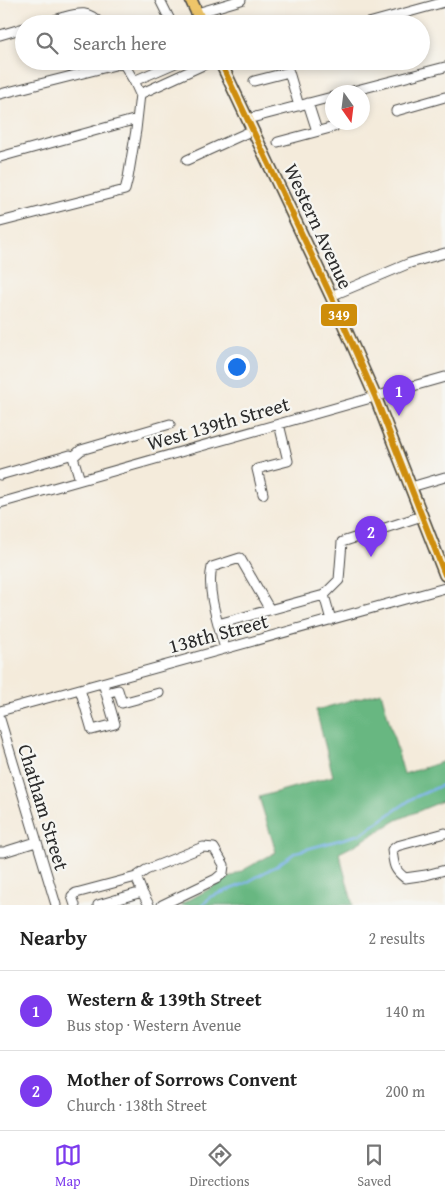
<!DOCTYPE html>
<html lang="en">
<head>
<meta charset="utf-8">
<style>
  :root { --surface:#fff; --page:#f2f2f2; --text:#222; --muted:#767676; --line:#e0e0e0; --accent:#7c3aed }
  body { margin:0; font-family:"Gentium Book Plus",serif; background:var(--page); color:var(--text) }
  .compass { position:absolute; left:325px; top:85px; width:45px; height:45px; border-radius:50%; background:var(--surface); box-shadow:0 2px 8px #0003; rotate:166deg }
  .you { position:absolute; left:236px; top:366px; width:18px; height:18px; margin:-12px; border:4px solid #fff; border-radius:50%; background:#1a73e8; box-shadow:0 0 0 8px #1a73e833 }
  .badge { display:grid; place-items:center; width:32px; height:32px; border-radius:50%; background:var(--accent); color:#fff; font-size:16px; font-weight:700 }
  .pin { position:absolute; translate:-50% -41px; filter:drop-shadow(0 1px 2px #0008) }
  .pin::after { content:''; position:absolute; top:26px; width:18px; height:15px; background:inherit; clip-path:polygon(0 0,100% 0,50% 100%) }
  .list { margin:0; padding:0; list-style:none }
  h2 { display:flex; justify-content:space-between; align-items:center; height:65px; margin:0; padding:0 20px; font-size:21px }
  h2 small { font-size:16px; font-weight:400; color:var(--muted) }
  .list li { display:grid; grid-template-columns:32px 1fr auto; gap:15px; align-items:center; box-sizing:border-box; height:80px; padding:0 20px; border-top:1px solid var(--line) }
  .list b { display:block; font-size:19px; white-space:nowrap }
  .list p { margin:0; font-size:16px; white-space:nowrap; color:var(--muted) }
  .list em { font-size:16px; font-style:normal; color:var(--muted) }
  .icon { flex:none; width:28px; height:28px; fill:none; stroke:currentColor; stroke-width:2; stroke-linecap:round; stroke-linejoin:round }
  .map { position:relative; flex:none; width:445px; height:905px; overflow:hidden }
  .search { position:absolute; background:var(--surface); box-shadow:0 2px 8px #0003; left:15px; right:15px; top:15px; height:55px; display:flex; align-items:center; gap:12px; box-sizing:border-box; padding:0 18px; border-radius:28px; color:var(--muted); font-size:19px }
  .sheet { height:225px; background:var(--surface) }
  nav { display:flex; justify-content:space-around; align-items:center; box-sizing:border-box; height:70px; border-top:1px solid var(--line); background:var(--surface); font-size:14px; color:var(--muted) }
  nav a { display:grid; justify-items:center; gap:2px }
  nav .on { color:var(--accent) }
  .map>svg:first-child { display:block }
</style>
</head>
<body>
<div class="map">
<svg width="445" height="905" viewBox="0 0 445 905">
  <rect width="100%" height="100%" fill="#f6f6f2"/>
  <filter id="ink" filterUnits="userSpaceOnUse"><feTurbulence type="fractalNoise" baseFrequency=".02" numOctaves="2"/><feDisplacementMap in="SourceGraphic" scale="10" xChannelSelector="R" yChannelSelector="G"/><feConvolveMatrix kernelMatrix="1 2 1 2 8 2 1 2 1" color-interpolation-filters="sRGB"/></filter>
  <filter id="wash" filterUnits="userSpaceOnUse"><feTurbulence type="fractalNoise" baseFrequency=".0096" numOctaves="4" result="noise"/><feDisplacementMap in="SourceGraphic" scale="20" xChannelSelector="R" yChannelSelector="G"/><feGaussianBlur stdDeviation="1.12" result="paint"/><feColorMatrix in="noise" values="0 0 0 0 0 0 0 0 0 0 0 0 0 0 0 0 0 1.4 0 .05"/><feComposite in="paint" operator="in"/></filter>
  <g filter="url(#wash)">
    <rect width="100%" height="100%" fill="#f4ebdb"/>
    <!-- forest -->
    <path fill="#68b781" stroke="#4a7156" d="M381,692L404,774L445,761V800L397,820L355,845L339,853L353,905H180L276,852L259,797L333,776L316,710Z"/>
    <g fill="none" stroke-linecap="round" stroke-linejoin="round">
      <!-- stream -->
      <path stroke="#79b1e9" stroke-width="2.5" d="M203,905L210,897L244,884L276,866L296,852L361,834L413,798L445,784"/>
    </g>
  </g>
  <g filter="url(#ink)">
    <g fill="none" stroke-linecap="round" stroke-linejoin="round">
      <!-- minor casing -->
      <g stroke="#494845" stroke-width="11">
        <path id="minor" d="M160,0L172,24
          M197,13L241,0
          M40,24C48,22 56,20 64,17C79,13 89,10 100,24
          M365,24L445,2
          M0,35L24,28
          M134,81L180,61
          M254,81L289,72L299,106
          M349,92L445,67
          M0,94L123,63
          M140,94L212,61
          M308,103L317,131
          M396,111L445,97
          M248,119L332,97
          M278,142L334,127
          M0,157L137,119
          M187,160L253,130
          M0,222L125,190L128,178L136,130L140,94L134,81L122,61
          M331,296L410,263L445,253
          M73,457L81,450L170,424
          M0,475L70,455L73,457L80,480
          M411,487L445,477
          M263,494L257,469L288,461L279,424
          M0,503L445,377
          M324,595L331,620
          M218,624L324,595L339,580L342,542L422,516
          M225,649C219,626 206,591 212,567L240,558L270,610
          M80,689L92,730L115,724L103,683
          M106,693L118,690L122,703L159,693
          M0,711L445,588
          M0,719L56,905
          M445,833L397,846L392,850C394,864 393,869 405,878L426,875L445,870
          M0,852H4L36,842
          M136,877L146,870L203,847L214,848L224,865L223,873L216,879L162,905
          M75,905L72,896L76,893L136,877L142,892L149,905
          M98,905L142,892"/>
      </g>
      <!-- major casing -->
      <g stroke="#494845" stroke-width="14">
        <path id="major" d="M191,0L202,24
          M220,61L331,296L375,396L445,575"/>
      </g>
      <!-- minor -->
      <use href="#minor" stroke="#fff" stroke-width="9"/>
      <!-- major -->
      <use href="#major" stroke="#eec569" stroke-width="11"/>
      <!-- bus-1 casing -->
      <g stroke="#f6f6f2" stroke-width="10">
        <path id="bus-1" d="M220,61L331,296L375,396L445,575"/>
      </g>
      <!-- bus-1 -->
      <use href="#bus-1" stroke="#ce8d09" stroke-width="6"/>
    </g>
  </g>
  <g text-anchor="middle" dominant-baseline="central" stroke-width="4.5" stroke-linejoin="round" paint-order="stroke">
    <!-- street labels -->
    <g font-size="20" fill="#2b2b2b" stroke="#f6f6f2">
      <text transform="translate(319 226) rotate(65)">Western Avenue</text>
      <text transform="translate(218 423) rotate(-16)">West 139th Street</text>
      <text transform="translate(218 633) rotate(-15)">138th Street</text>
      <text transform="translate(44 807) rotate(73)">Chatham Street</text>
    </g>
  </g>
  <rect stroke="#f6f6f2" stroke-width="2" x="320" y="303" width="38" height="24" rx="5" fill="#ce8d09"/>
  <g font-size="14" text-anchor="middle" font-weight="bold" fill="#fff">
    <text x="339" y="320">349</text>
  </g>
</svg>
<svg class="compass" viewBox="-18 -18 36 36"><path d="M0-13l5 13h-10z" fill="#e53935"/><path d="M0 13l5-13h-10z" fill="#767676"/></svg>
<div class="you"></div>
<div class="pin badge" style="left:399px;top:416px">1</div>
<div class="pin badge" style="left:371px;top:557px">2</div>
<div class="search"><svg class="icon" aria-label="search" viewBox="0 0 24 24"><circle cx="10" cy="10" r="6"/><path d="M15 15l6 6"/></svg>Search here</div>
</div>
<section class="sheet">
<h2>Nearby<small>2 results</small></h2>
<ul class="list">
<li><span class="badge">1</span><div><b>Western &amp; 139th Street</b><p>Bus stop · Western Avenue</p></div><em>140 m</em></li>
<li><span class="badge">2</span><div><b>Mother of Sorrows Convent</b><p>Church · 138th Street</p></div><em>200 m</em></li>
</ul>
</section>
<nav>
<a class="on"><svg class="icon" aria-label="map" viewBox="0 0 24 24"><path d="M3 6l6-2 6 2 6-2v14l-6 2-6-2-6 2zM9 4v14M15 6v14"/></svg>Map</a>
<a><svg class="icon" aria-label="directions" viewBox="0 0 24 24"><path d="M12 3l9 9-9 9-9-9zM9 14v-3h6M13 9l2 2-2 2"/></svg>Directions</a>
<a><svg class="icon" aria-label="saved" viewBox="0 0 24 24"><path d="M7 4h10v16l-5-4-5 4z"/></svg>Saved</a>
</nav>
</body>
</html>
